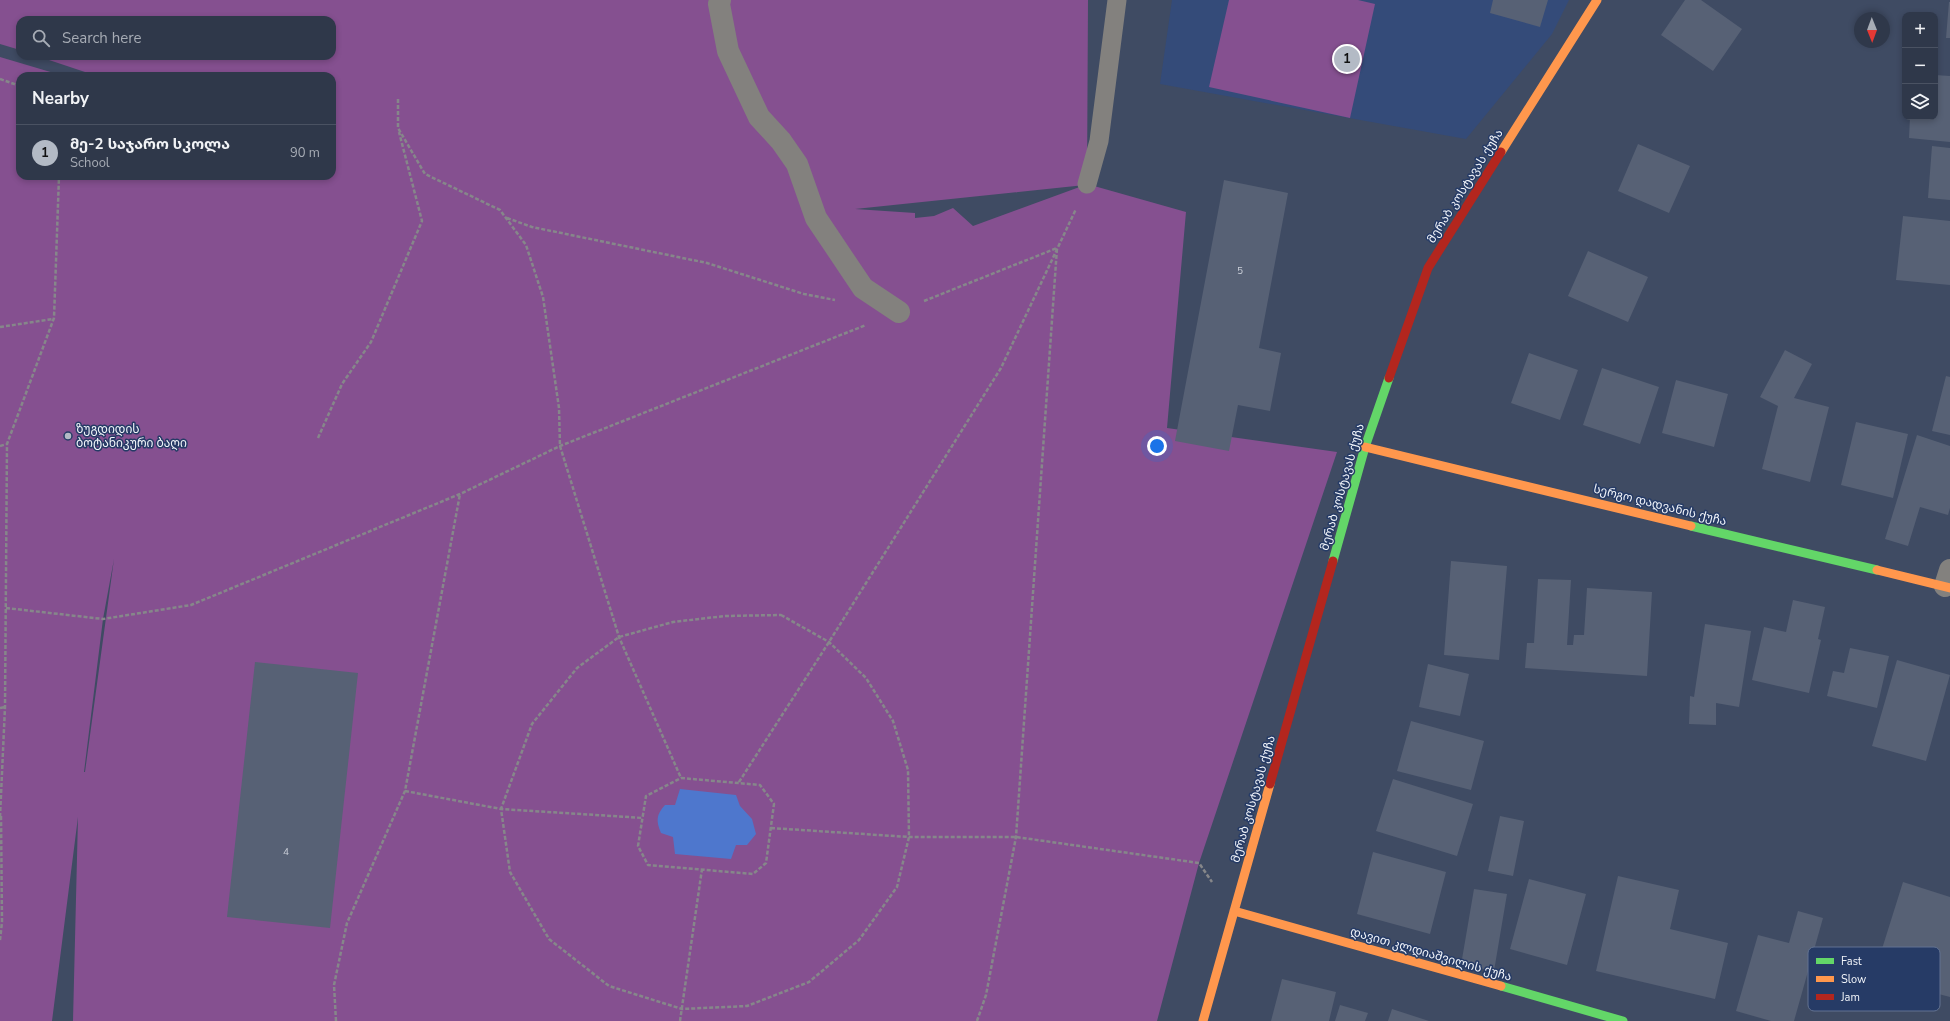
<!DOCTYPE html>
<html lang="en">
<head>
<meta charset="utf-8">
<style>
  :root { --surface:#2f384a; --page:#3b4354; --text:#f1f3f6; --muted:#a7acb5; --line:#4a5262; --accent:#b3bac5 }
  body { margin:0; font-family:"Nunito Sans","Noto Sans Georgian",sans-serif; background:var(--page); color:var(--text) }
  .controls { position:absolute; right:12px; top:12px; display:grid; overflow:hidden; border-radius:8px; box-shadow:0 2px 6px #0003 }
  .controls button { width:36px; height:36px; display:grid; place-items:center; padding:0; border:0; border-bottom:1px solid var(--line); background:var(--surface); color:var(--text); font:20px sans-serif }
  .compass { position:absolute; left:1854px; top:12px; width:36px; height:36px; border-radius:50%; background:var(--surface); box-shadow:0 2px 6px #0003; rotate:179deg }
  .you { position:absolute; left:1157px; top:446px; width:14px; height:14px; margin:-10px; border:3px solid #fff; border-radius:50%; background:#1a73e8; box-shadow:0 0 0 6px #1a73e833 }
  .badge { display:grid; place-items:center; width:26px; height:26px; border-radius:50%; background:var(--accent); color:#111; font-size:13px; font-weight:700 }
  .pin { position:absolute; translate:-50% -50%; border:2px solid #fff; box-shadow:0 1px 4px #0006 }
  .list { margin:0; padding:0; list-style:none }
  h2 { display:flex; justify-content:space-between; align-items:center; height:52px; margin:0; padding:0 16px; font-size:17px }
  h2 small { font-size:13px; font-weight:400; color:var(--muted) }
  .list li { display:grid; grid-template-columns:26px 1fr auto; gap:12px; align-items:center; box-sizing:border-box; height:56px; padding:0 16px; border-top:1px solid var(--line) }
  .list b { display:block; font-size:15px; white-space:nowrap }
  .list p { margin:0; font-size:13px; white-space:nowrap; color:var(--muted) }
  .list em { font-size:13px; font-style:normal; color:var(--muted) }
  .icon { flex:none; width:22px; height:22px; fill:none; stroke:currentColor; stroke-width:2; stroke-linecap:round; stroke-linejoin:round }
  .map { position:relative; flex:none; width:1950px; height:1021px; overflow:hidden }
  .search { position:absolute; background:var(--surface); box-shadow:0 2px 6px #0003; left:16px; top:16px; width:320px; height:44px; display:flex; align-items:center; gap:10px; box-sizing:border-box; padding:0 14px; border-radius:12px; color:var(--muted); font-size:15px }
  .panel { position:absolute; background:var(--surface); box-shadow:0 2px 6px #0003; left:16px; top:72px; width:320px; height:108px; border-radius:12px }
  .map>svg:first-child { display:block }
</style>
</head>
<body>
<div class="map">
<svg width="1950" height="1021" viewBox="0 0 1950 1021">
  <rect width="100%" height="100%" fill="#3f4b63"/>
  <!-- built -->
  <path fill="#344b79" d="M1172,0H1569L1552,34L1466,139L1160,84Z"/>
  <!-- green -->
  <path fill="#855090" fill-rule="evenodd" d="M0,0H1088L1087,184L1186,212L1167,428L1337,452L1199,863L1157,1021H73L78,817L52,1021H0V57L64,76H20V176H332V76H104L91,74L37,56H332V20H20V50L0,44ZM1085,185L973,226L953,208L934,216L915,218V213L855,209ZM114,559L85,772H84L103,619Z
    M1229,0H1358L1375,4L1350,118L1209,87Z"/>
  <!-- water -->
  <path fill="#4e77cd" d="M680,789L736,795L740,806L752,819L756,834L747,845H736L731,859L675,854L673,837L661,833C656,821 656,815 665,805H675Z"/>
  <!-- building -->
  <path fill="#576175" d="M1493,0H1548L1540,27L1490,13Z
    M1685,0H1701L1742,29L1713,71L1661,35Z
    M1949,2H1950V38H1946Z
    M1935,75L1950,76V142L1909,138L1910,117H1935Z
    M1638,144L1690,166L1669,213L1618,191Z
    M1932,146L1950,148V200L1928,198Z
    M1224,180L1288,193L1259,348L1281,353L1270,411L1238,405L1229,451L1175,441Z
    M1903,216L1950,221V285L1896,280Z
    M1588,251L1648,277L1628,322L1568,296Z
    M1785,350L1812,364L1794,398L1829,407L1810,482L1762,469L1778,406L1760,397Z
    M1529,353L1578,370L1560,420L1511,403Z
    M1602,368L1659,387L1640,444L1583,425Z
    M1946,376L1950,377V435L1932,431Z
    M1676,380L1728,394L1714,447L1662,433Z
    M1856,422L1908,434L1893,498L1841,485Z
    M1917,435L1950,446V508L1948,515L1920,507L1908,546L1885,539Z
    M1451,561L1507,566L1499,660L1444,655Z
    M1538,579L1571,580L1567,645H1573L1574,635H1584L1587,588L1652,592L1647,676L1525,668L1527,643H1534Z
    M1793,600L1825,607L1818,639L1821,640L1809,693L1752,680L1764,627L1786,632Z
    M1705,624L1751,631L1739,707L1716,703V725L1689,724L1690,696L1694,697Z
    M1850,648L1889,656L1877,708L1827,696L1833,671L1844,673Z
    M1897,660L1950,675L1926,761L1872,746Z
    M255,662L358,673L330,928L227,917Z
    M1428,664L1469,674L1460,716L1419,707Z
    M1411,721L1484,741L1471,790L1397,771Z
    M1393,779L1473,804L1457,856L1376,831Z
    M1500,816L1524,821L1513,876L1488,871Z
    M1373,852L1446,872L1430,934L1357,914Z
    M1618,876L1679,890L1670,929L1728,943L1715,999L1596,971Z
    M1529,879L1586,894L1567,965L1510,949Z
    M1903,882L1950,897V997L1931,992L1928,1002L1871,984Z
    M1474,889L1507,894L1494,971L1461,965Z
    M1798,911L1823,918L1794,1021H1771L1736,1011L1758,935L1789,943Z
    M1282,979L1336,992L1329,1021H1271Z
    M1340,1005L1368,1013L1365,1021H1335Z
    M1392,1009L1429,1021H1388Z"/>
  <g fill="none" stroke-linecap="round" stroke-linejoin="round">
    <!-- path -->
    <path stroke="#86878a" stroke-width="2.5" stroke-dasharray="4 2" stroke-linecap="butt" d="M0,79L20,86
      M398,99V128L425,174L500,210L526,245L543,297L559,408L560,446L619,637L681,778
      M507,218L532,227L707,263L804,294L835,300
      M924,301L1057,248L1016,837L986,995L977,1021
      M0,327L53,319
      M318,438L342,384L371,342L422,221L399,132
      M0,446L7,444
      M6,608L103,619L191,605L460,494L560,446L866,325
      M781,615L829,642L866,678L893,721L908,770L909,837L897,887L859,940L809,982L747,1006L682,1009L609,986L549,939L510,872L501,809L532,724L577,668L619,637L673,622L725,616Z
      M0,708L5,707
      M681,778L760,785L774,804L766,863L753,874L648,865L638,846L646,796Z
      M739,782L829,642L1001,368L1076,209
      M405,791L501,809L643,818
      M0,817L5,707L7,444L54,318L59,176
      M771,828L909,837H1016L1199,863L1212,882
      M0,940L2,922L1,816
      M336,1021L334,985L347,923L405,791L460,494
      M680,1021L702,869"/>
    <!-- lane -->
    <path stroke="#83817e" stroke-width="19" d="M1087,184L1099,141L1117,0"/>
    <!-- street -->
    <path stroke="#83817e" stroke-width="22" d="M720,0L719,4L728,51L759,117L781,141L797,164L816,218L863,288L899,312
      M1945,586L1950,570"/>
    <!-- fast -->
    <path stroke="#63d668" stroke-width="9" d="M1691,526L1877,570
      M1333,561L1365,447L1389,378
      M1501,986L1623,1021"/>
    <!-- slow -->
    <path stroke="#ff974d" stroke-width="9" d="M1501,152L1597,0
      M1365,447L1691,526
      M1877,570L1950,588
      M1234,911L1501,986
      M1203,1021L1270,784"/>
    <!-- jam -->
    <path stroke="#b3261e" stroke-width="9" d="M1389,378L1428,268L1501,152
      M1270,784L1333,561"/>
  </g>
  <!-- markers -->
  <circle fill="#b3bac5" stroke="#263b66" stroke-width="1.5" cx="68" cy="436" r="4"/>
  <g text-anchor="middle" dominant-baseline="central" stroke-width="3" stroke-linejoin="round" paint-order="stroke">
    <!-- number labels -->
    <g font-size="10" fill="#cbd0d9">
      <text x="1240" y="271">5</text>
      <text x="286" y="852">4</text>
    </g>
    <!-- street labels -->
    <g font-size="12" fill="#f2f5fa" stroke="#263b66">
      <text transform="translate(1465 186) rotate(-58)">მერაბ კოსტავას ქუჩა</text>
      <text transform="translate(1342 487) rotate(-74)">მერაბ კოსტავას ქუჩა</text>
      <text transform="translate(1660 505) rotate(14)">სერგო დადვანის ქუჩა</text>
      <text transform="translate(1253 799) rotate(-74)">მერაბ კოსტავას ქუჩა</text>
      <text transform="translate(1431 954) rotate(16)">დავით კლდიაშვილის ქუჩა</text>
    </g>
    <!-- poi labels -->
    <g font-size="12" fill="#f2f5fa" stroke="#263b66" text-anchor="start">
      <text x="76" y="429">ზუგდიდის<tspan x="76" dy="14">ბოტანიკური ბაღი</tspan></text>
    </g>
  </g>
  <!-- legend -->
  <rect x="1808" y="947" width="132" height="64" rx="6" fill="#263b66" stroke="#637392" stroke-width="1"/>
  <rect x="1816" y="958" width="18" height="6" fill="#63d668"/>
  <rect x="1816" y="976" width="18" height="6" fill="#ff974d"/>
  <rect x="1816" y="994" width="18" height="6" fill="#b3261e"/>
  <g font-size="11" fill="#f2f5fa">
    <text x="1841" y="965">Fast</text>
    <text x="1841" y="983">Slow</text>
    <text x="1841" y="1001">Jam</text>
  </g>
</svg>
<div class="controls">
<button>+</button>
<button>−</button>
<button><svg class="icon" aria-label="layers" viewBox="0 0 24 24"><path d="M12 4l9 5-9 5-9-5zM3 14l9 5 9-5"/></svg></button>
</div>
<svg class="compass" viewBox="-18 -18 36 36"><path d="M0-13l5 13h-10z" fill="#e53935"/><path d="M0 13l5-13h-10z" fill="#a7acb5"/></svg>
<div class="you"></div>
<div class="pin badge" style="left:1347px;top:59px">1</div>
<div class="search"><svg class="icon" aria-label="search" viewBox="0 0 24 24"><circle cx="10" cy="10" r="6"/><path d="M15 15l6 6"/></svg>Search here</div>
<section class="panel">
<h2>Nearby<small></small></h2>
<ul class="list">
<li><span class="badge">1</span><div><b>მე-2 საჯარო სკოლა</b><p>School</p></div><em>90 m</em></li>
</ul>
</section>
</div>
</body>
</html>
